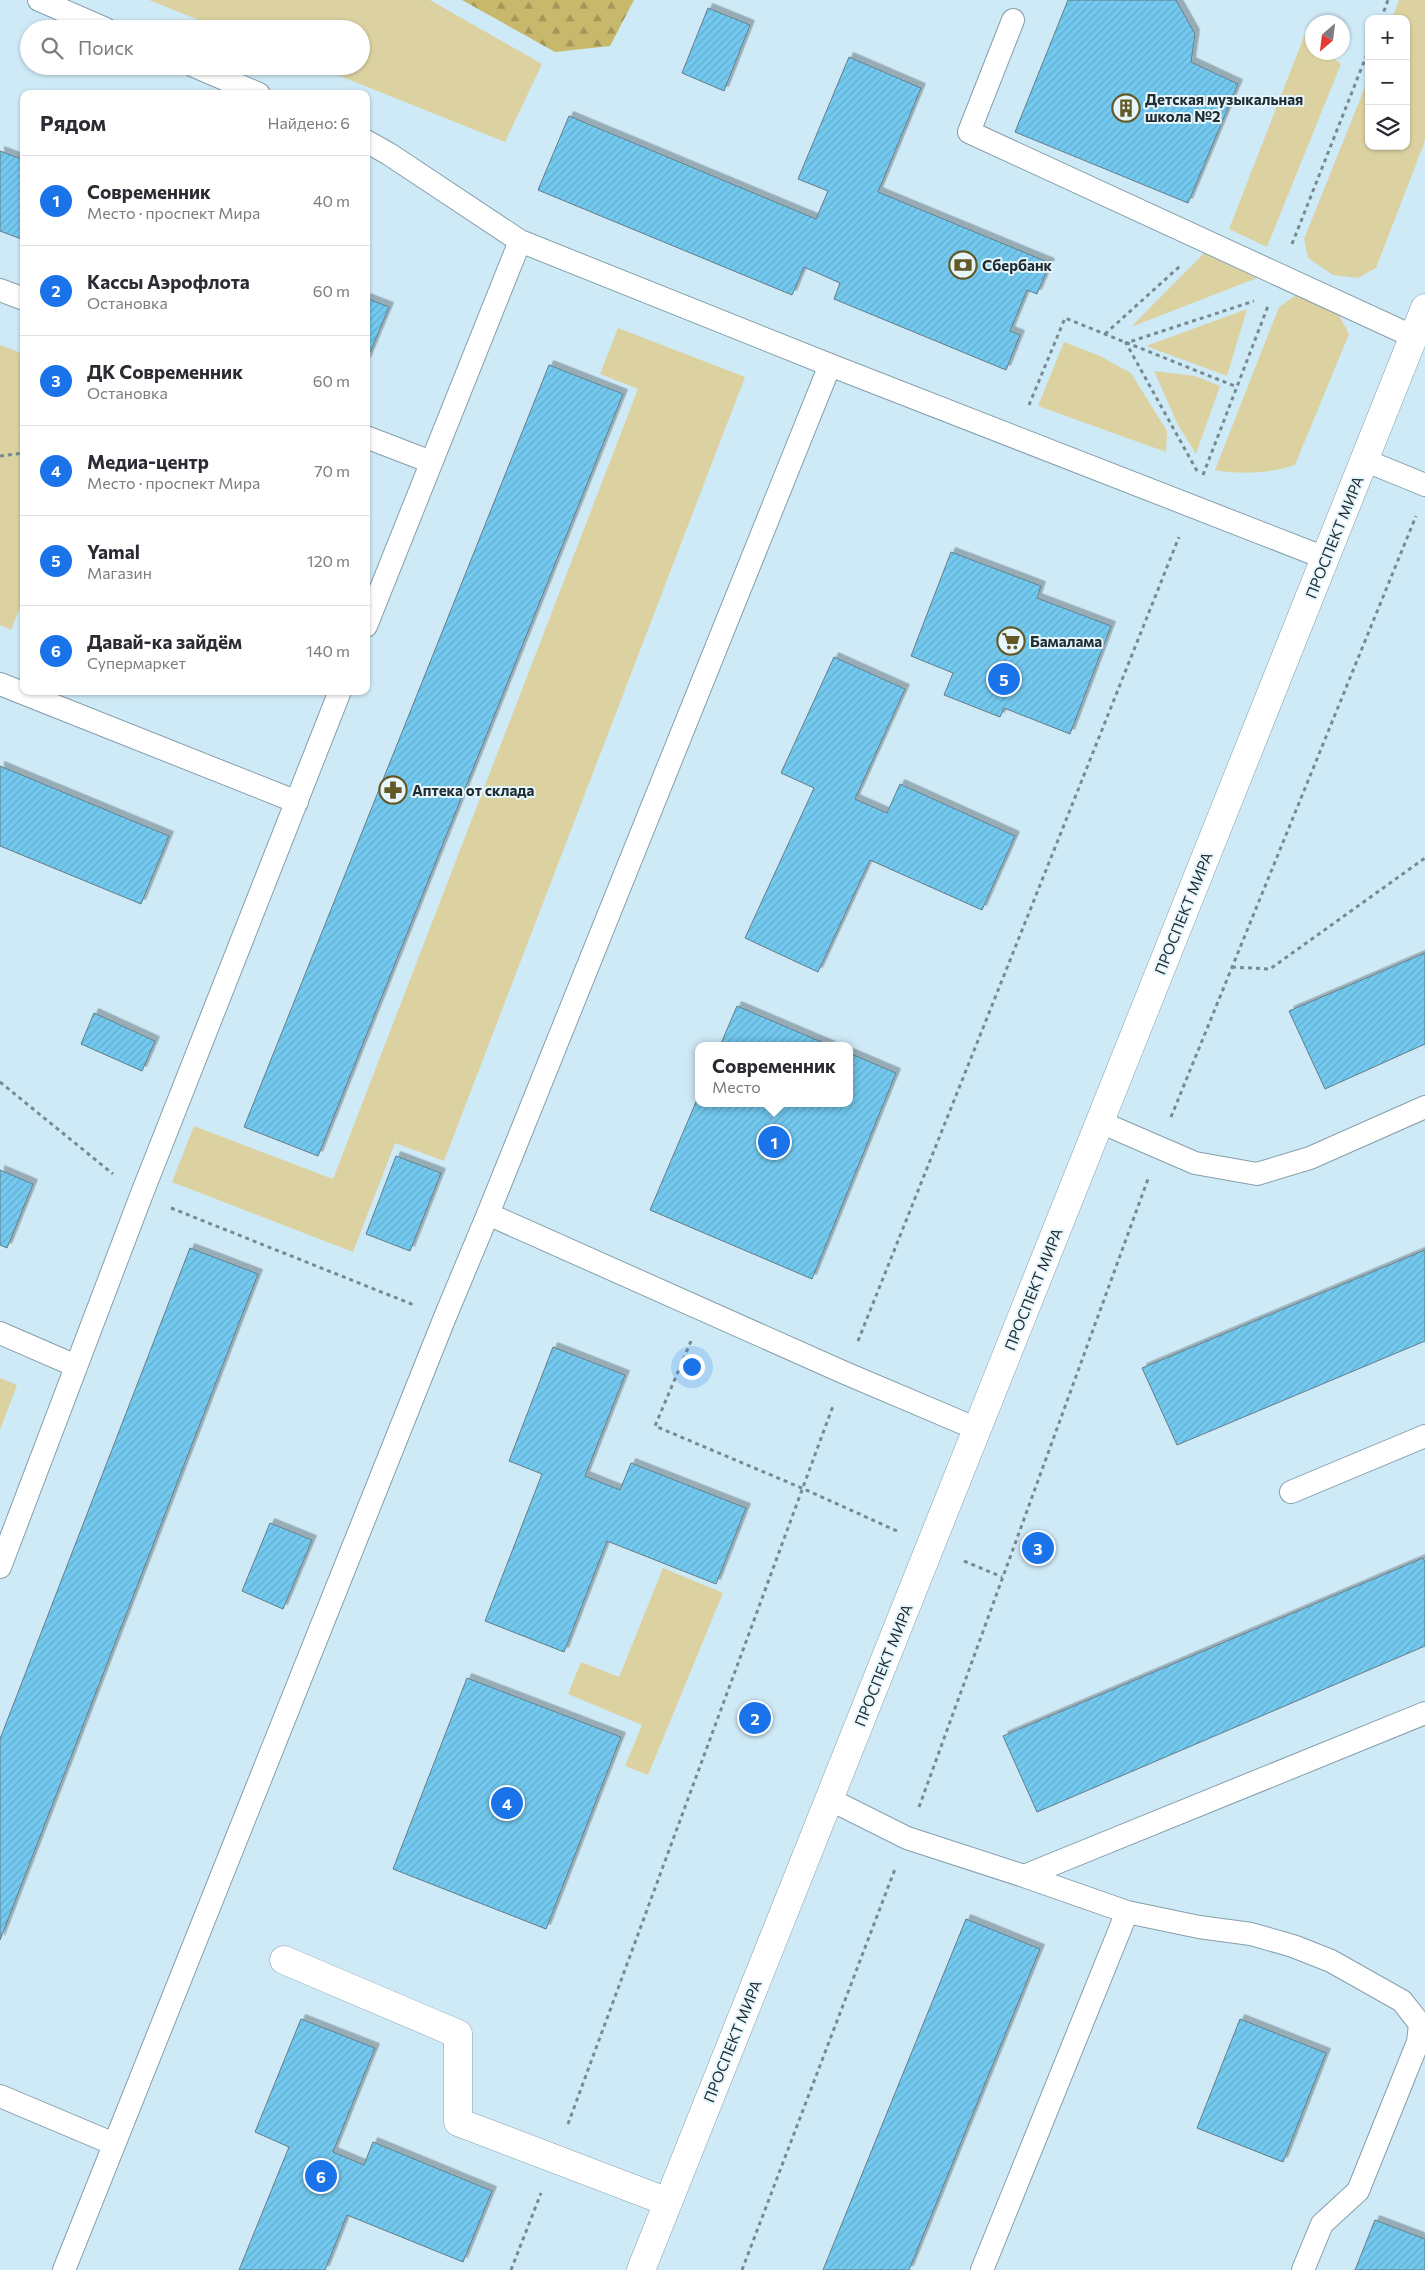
<!DOCTYPE html>
<html lang="ru">
<head>
<meta charset="utf-8">
<style>
  :root { --surface:#fff; --page:#f7f7f7; --text:#2b2b33; --muted:#7c7c81; --line:#e1e1e2; --accent:#1a73e8 }
  body { margin:0; font-family:Commissioner,sans-serif; background:var(--page); color:var(--text) }
  .controls { position:absolute; right:15px; top:15px; display:grid; overflow:hidden; border-radius:10px; box-shadow:0 1px 4px #0004 }
  .controls button { width:45px; height:45px; display:grid; place-items:center; padding:0; border:0; border-bottom:1px solid var(--line); background:var(--surface); color:var(--text); font:25px sans-serif }
  .compass { position:absolute; left:1305px; top:15px; width:45px; height:45px; border-radius:50%; background:var(--surface); box-shadow:0 1px 4px #0004; rotate:208deg }
  .you { position:absolute; left:691px; top:1366px; width:18px; height:18px; margin:-12px; border:4px solid #fff; border-radius:50%; background:#1a73e8; box-shadow:0 0 0 8px #1a73e833 }
  .badge { display:grid; place-items:center; width:32px; height:32px; border-radius:50%; background:var(--accent); color:#fff; font-size:16px; font-weight:700 }
  .pin { position:absolute; translate:-50% -50%; border:2px solid #fff; box-shadow:0 1px 5px #0006 }
  .popup { position:absolute; left:695px; top:1042px; width:158px; height:65px; box-sizing:border-box; display:grid; place-content:center; border-radius:10px; background:var(--surface); filter:drop-shadow(0 1px 4px #0005); font-size:16px; white-space:nowrap; color:var(--muted) }
  .popup b { font-size:19px; color:var(--text) }
  .popup::after { content:''; position:absolute; left:50%; top:100%; margin-left:-10px; border:10px solid transparent; border-top-color:var(--surface) }
  .list { margin:0; padding:0; list-style:none }
  h2 { display:flex; justify-content:space-between; align-items:center; height:65px; margin:0; padding:0 20px; font-size:21px }
  h2 small { font-size:16px; font-weight:400; color:var(--muted) }
  .list li { display:grid; grid-template-columns:32px 1fr auto; gap:15px; align-items:center; box-sizing:border-box; height:90px; padding:0 20px; border-top:1px solid var(--line) }
  .list b { display:block; font-size:19px; white-space:nowrap }
  .list p { margin:0; font-size:16px; white-space:nowrap; color:var(--muted) }
  .list em { font-size:16px; font-style:normal; color:var(--muted) }
  .icon { flex:none; width:28px; height:28px; fill:none; stroke:currentColor; stroke-width:2; stroke-linecap:round; stroke-linejoin:round }
  .map { position:relative; flex:none; width:1425px; height:2270px; overflow:hidden }
  .search { position:absolute; background:var(--surface); box-shadow:0 1px 4px #0004; left:20px; top:20px; width:350px; height:55px; display:flex; align-items:center; gap:12px; box-sizing:border-box; padding:0 18px; border-radius:28px; color:var(--muted); font-size:19px }
  .panel { position:absolute; background:var(--surface); box-shadow:0 1px 4px #0004; left:20px; top:90px; width:350px; height:605px; border-radius:10px }
  .map>svg:first-child { display:block }
</style>
</head>
<body>
<div class="map">
<svg width="1425" height="2270" viewBox="0 0 1425 2270">
  <defs>
    <pattern id="forest-firs" width="22" height="20" patternUnits="userSpaceOnUse" patternTransform="scale(1.25)"><rect width="22" height="20" fill="#c8b86b"/><path d="M5 1l3.5 6h-7zM16 11l3.5 6h-7z" fill="#a29659"/></pattern>
    <pattern id="building-hatch" width="6" height="6" patternUnits="userSpaceOnUse" patternTransform="scale(1.25)"><rect width="6" height="6" fill="#73c9ef"/><path d="M-1 1l2-2M0 6l6-6M5 7l2-2" fill="none" stroke="#63adcd"/></pattern>
    <filter id="shadow"><feDropShadow dx="4.5" dy="-4.5" stdDeviation="0" flood-color="#0004"/></filter>
  </defs>
  <rect width="100%" height="100%" fill="#cfeaf7"/>
  <!-- green -->
  <path fill="#dcd2a1" d="M149,0H430L542,64L505,142L315,66H361V29H221Z
    M1399,0H1425V141L1376,268L1358,278L1333,275L1308,258L1304,239L1369,77V146H1406V19H1392Z
    M1305,34L1312,41V52L1327,53L1341,64L1267,247L1229,229Z
    M1204,253L1257,278L1131,327Z
    M1296,295L1338,313L1349,334L1295,465C1271,473 1241,475 1215,470L1279,307Z
    M1247,309L1227,376L1146,346Z
    M618,328L745,377L444,1161L395,1143L353,1252L172,1182L194,1126L333,1179L638,389L600,374Z
    M1064,342L1100,356L1131,373L1167,431L1166,452L1038,406Z
    M0,345L24,354V598L11,630L0,625Z
    M1154,371L1195,376L1220,386L1196,454L1178,425Z
    M0,1378L17,1385L0,1430Z
    M663,1568L723,1593L648,1775L625,1766L642,1725L568,1694L581,1662L619,1677Z"/>
  <!-- forest -->
  <path fill="url(#forest-firs)" d="M462,0H634L610,46L555,52Z"/>
  <!-- building -->
  <path fill="url(#building-hatch)" stroke="#637c88" filter="url(#shadow)" d="M1068,0H1176L1195,34L1191,62L1238,84L1188,203L1015,132Z
    M708,8L750,25L724,91L682,73Z
    M849,57L921,88L878,192L1050,263L1037,294L1027,290L1010,331L1020,335L1006,370L834,299L840,283L804,267L792,295L538,190L569,116L816,219L828,191L798,179Z
    M0,151L24,160V240L0,231Z
    M366,298L389,307L366,362Z
    M549,365L623,394L318,1156L244,1127Z
    M951,552L1041,586L1037,598L1111,626L1070,734L1004,708L1000,717L944,695L953,673L911,656Z
    M834,657L905,689L855,799L887,813L900,784L1015,836L982,910L870,860L818,972L745,938L814,788L781,773Z
    M0,766L169,836L141,904L0,846Z
    M1425,953V1044L1325,1089L1289,1011Z
    M737,1006L831,1046H720Z
    M94,1013L155,1041L142,1071L81,1044Z
    M849,1053L896,1073L812,1279L650,1210L699,1095V1103H849Z
    M396,1156L441,1173L410,1251L366,1234Z
    M0,1170L33,1184L7,1248L0,1245Z
    M190,1248L258,1274L0,1940V1739Z
    M1425,1250V1341L1177,1445L1142,1368Z
    M553,1347L625,1375L585,1476L620,1490L631,1463L746,1508L716,1584L607,1541L564,1652L485,1621L542,1474L509,1461Z
    M270,1523L312,1540L283,1609L242,1591Z
    M1423,1558L1425,1562V1646L1037,1812L1003,1736Z
    M467,1678L621,1737L546,1929L393,1869Z
    M966,1919L1040,1949L909,2270H823Z
    M301,2019L375,2048L333,2152L364,2165L373,2142L492,2191L463,2262L347,2215L325,2270H239L289,2147L255,2132Z
    M1240,2019L1326,2053L1283,2162L1197,2128Z
    M1375,2220L1425,2239V2270H1355Z"/>
  <g fill="none" stroke-linecap="round" stroke-linejoin="round">
    <!-- service casing -->
    <g stroke="#859fab" stroke-width="24">
      <path id="service" d="M39,0L106,29
        M1013,20L969,132L1414,337
        M194,66L259,94
        M366,141L389,154L520,241L830,365L1325,558
        M0,290L24,299
        M366,437L431,462
        M1364,460L1425,485
        M366,626L520,241
        M0,684L297,802
        M1100,1122L1195,1163L1257,1174L1310,1158L1425,1107
        M488,1214L845,1373L977,1429
        M0,1333L76,1366
        M1291,1492L1425,1436
        M0,1567L141,1196L340,691
        M829,1799L907,1838L1024,1876L1425,1713
        M1127,1912L1199,1927L1251,1934L1293,1946L1331,1961L1402,2001L1420,2024L1418,2042L1358,2191L1322,2224L1303,2270
        M0,2096L114,2144
        M64,2270L445,1317L488,1214L830,365
        M982,2270L1127,1912L1024,1876"/>
    </g>
    <!-- minor casing -->
    <g stroke="#859fab" stroke-width="29">
      <path id="minor" d="M284,1960L458,2034V2122L668,2202"/>
    </g>
    <!-- primary casing -->
    <g stroke="#859fab" stroke-width="29">
      <path id="primary" d="M641,2270L1425,308"/>
    </g>
    <!-- path -->
    <path stroke="#778a92" stroke-width="3" stroke-dasharray="4 4" stroke-linecap="butt" d="M1381,19L1388,0
      M1292,244L1369,49
      M1105,334L1180,266
      M1029,405L1065,318L1237,387
      M0,456L24,453
      M1197,471L1126,343L1254,301
      M1203,475L1268,306
      M1232,967L1270,969L1425,858
      M0,1082L113,1174
      M1171,1117L1416,516
      M171,1208L414,1305
      M691,1341L655,1426L804,1489L897,1531
      M858,1341L1179,537
      M964,1561L1002,1577
      M919,1807L1148,1179
      M568,2124L833,1406
      M511,2270L541,2193
      M742,2270L895,1869"/>
    <!-- service -->
    <use href="#service" stroke="#fff" stroke-width="22"/>
    <!-- minor -->
    <use href="#minor" stroke="#fff" stroke-width="28"/>
    <!-- primary -->
    <use href="#primary" stroke="#fff" stroke-width="28"/>
  </g>
  <!-- icons -->
  <defs>
    <g id="building-ring" transform="scale(1.4375)"><circle r="9.5" fill="#e5f6fd" stroke="#645926" stroke-width="1.5"/><path d="M-4-6H4V6H1V3H-1V6H-4ZM-2.5-4.3h1.7v1.8h-1.7ZM.8-4.3h1.7v1.8H.8ZM-2.5-1h1.7V.8h-1.7ZM.8-1h1.7V.8H.8Z" fill="#645926"/></g>
    <g id="bank-ring" transform="scale(1.4375)"><circle r="9.5" fill="#e5f6fd" stroke="#645926" stroke-width="1.5"/><path d="M-6-4H6V4H-6ZM0-2.3a2.3 2.3 0 1 0 0 4.6a2.3 2.3 0 1 0 0-4.6Z" fill="#645926"/></g>
    <g id="supermarket-ring" transform="scale(1.4375)"><circle r="9.5" fill="#e5f6fd" stroke="#645926" stroke-width="1.5"/><path d="M-6-5.5h2.5l.6 2H6L4.5 2H-2.5L-4.4-4H-6ZM-1.5 3.2a1.3 1.3 0 1 0 .1 0ZM3 3.2a1.3 1.3 0 1 0 .1 0Z" fill="#645926"/></g>
    <g id="pharmacy-ring" transform="scale(1.4375)"><circle r="9.5" fill="#e5f6fd" stroke="#645926" stroke-width="1.5"/><path d="M-2-6h4v4h4v4h-4v4h-4v-4h-4v-4h4Z" fill="#645926"/></g>
  </defs>
  <g fill-rule="evenodd">
    <use href="#building-ring" x="1126" y="108"/>
    <use href="#bank-ring" x="963" y="265"/>
    <use href="#supermarket-ring" x="1011" y="641"/>
    <use href="#pharmacy-ring" x="393" y="790"/>
  </g>
  <g text-anchor="middle" dominant-baseline="central" stroke-width="4" stroke-linejoin="round" paint-order="stroke">
    <!-- poi labels -->
    <g font-size="15" font-weight="bold" fill="#222d32" stroke="#e5f6fd" text-anchor="start">
      <text x="1145" y="99">Детская музыкальная<tspan x="1145" dy="17">школа №2</tspan></text>
      <text x="982" y="265">Сбербанк</text>
      <text x="1030" y="641">Бамалама</text>
      <text x="412" y="790">Аптека от склада</text>
    </g>
    <!-- street labels -->
    <g font-size="15" fill="#222d32" stroke="#e5f6fd">
      <text transform="translate(1334 537) rotate(-68)">ПРОСПЕКТ МИРА</text>
      <text transform="translate(1183 913) rotate(-68)">ПРОСПЕКТ МИРА</text>
      <text transform="translate(1033 1289) rotate(-68)">ПРОСПЕКТ МИРА</text>
      <text transform="translate(883 1665) rotate(-68)">ПРОСПЕКТ МИРА</text>
      <text transform="translate(732 2041) rotate(-68)">ПРОСПЕКТ МИРА</text>
    </g>
  </g>
</svg>
<div class="controls">
<button>+</button>
<button>−</button>
<button><svg class="icon" aria-label="layers" viewBox="0 0 24 24"><path d="M12 4l9 5-9 5-9-5zM3 14l9 5 9-5"/></svg></button>
</div>
<svg class="compass" viewBox="-18 -18 36 36"><path d="M0-13l5 13h-10z" fill="#e53935"/><path d="M0 13l5-13h-10z" fill="#7c7c81"/></svg>
<div class="you"></div>
<div class="pin badge" style="left:774px;top:1142px">1</div>
<div class="popup"><b>Современник</b>Место</div>
<div class="pin badge" style="left:755px;top:1718px">2</div>
<div class="pin badge" style="left:1038px;top:1548px">3</div>
<div class="pin badge" style="left:507px;top:1803px">4</div>
<div class="pin badge" style="left:1004px;top:679px">5</div>
<div class="pin badge" style="left:321px;top:2176px">6</div>
<div class="search"><svg class="icon" aria-label="search" viewBox="0 0 24 24"><circle cx="10" cy="10" r="6"/><path d="M15 15l6 6"/></svg>Поиск</div>
<section class="panel">
<h2>Рядом<small>Найдено: 6</small></h2>
<ul class="list">
<li><span class="badge">1</span><div><b>Современник</b><p>Место · проспект Мира</p></div><em>40 m</em></li>
<li><span class="badge">2</span><div><b>Кассы Аэрофлота</b><p>Остановка</p></div><em>60 m</em></li>
<li><span class="badge">3</span><div><b>ДК Современник</b><p>Остановка</p></div><em>60 m</em></li>
<li><span class="badge">4</span><div><b>Медиа-центр</b><p>Место · проспект Мира</p></div><em>70 m</em></li>
<li><span class="badge">5</span><div><b>Yamal</b><p>Магазин</p></div><em>120 m</em></li>
<li><span class="badge">6</span><div><b>Давай-ка зайдём</b><p>Супермаркет</p></div><em>140 m</em></li>
</ul>
</section>
</div>
</body>
</html>
